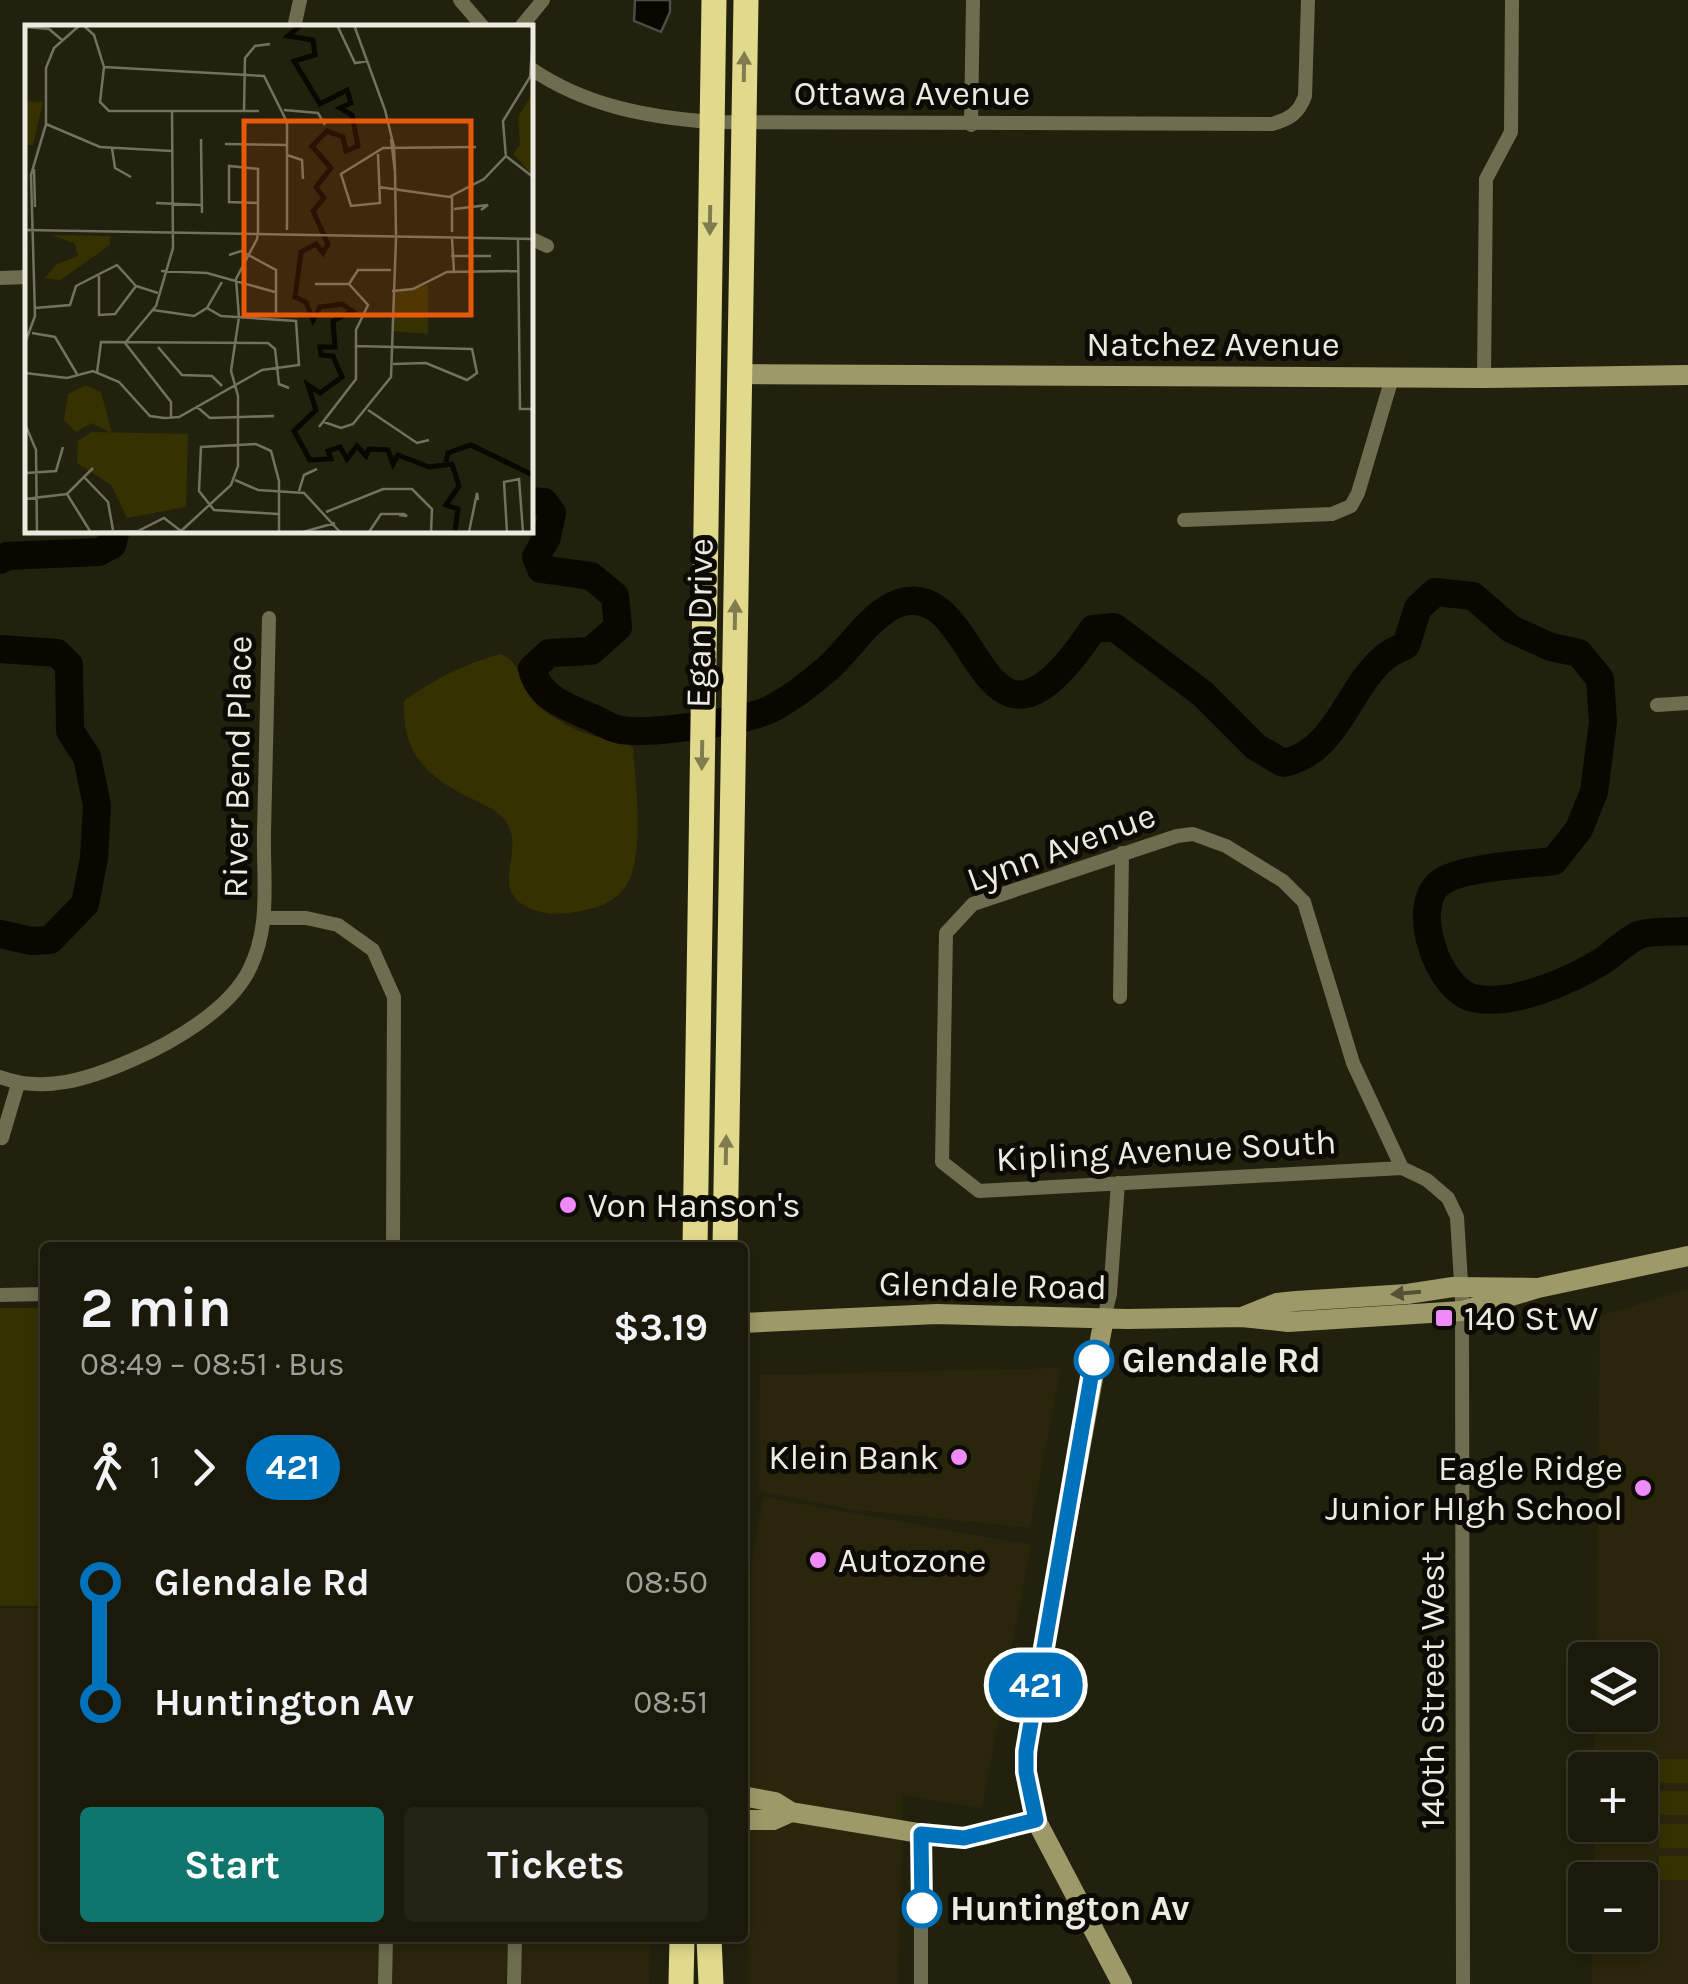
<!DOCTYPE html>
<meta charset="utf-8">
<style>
body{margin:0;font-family:Karla,sans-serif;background:#232213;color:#f1f3f6;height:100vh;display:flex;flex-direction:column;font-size:38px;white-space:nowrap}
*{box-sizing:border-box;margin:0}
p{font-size:32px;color:#9fa09c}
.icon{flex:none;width:55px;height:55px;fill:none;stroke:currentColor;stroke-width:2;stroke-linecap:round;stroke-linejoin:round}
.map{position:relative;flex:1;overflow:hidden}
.drawer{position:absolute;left:40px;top:1242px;width:708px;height:700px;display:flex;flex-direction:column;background:#1a190a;border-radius:10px;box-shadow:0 5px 15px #0003,0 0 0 2px #38382b}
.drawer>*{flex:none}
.badge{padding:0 20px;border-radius:32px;font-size:35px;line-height:65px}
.tools{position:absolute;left:1568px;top:1642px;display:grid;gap:20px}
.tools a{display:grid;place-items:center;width:90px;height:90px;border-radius:10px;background:#1a190a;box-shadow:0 5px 15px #0003,0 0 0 2px #38382b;font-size:50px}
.map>.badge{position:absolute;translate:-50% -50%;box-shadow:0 0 0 5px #fff}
.legs{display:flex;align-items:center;gap:15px;height:110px;padding:0 40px;font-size:32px}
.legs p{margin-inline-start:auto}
.summary{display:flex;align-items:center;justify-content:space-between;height:170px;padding:0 40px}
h1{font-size:55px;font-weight:700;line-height:75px}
.action{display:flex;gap:20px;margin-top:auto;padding:20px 40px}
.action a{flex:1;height:115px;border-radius:10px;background:#0f766e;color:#fff;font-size:40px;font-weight:700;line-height:115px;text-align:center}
.action a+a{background:#232213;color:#f1f3f6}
ul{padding:0 40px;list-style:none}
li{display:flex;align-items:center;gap:35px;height:120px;font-size:38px}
li i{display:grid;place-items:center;width:15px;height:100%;margin:0 12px;background:currentColor}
li i::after{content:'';width:25px;height:25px;margin:-12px;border:8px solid;border-radius:50%;background:#1a190a}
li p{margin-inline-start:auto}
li:first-child i{background:linear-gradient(#0000 50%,currentColor 0)}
li:last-child i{background:linear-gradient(currentColor 50%,#0000 0)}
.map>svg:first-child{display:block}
.built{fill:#29260b}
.green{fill:#363100}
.water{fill:#090700;stroke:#4d4b43;stroke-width:2.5}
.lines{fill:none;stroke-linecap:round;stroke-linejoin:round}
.river{stroke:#090700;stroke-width:28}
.street{stroke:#6f6d4f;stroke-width:14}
.secondary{stroke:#9d9968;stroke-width:20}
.highway{stroke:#e1da8d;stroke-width:25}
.oneway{fill:#817c4f}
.oneway2{fill:#545236}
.line-1-casing{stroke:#fff;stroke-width:22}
.line-1{stroke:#0072bc;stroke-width:15}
.poi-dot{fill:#ee8bf8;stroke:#0b0a04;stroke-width:4}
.stop-1-dot{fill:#fff;stroke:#0072bc;stroke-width:5}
.labels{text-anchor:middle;stroke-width:10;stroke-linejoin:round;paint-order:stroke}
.street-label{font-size:35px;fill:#ecebdf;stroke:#0b0a04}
.poi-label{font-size:35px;fill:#ecebdf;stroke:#0b0a04;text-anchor:start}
.stop-label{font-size:35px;font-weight:bold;fill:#ecebdf;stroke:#0b0a04;text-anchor:start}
.inset-river{fill:none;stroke:#090700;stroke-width:5}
.inset-road{fill:none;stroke:#737261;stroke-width:2.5}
.view{fill:#e8590c;fill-opacity:0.15;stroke:#e8590c;stroke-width:5}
.inset-edge{fill:none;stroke:#ecebdf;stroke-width:5}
</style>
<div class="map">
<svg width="1688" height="1984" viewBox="0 0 1688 1984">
<rect width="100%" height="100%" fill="#22210d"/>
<path class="built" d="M1688 1289V1984H1592V1935H1640V1880H1593L1594 1825H1640V1770H1594L1595 1715H1640V1660H1596L1600 1316Z
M1061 1368 1030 1528 849 1509 759 1491 760 1375Z
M763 1497 1031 1545 982 1808 903 1795 898 1984H748L751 1567Z
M0 1608H45V1938H650L649 1984H0Z"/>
<path class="green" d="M500 654C524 661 521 694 541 708 556 720 578 732 597 737 610 740 623 738 633 748 635 785 649 872 617 896 604 906 590 910 574 912 555 916 532 914 517 900 496 880 525 846 505 820 495 808 480 803 466 796 423 774 402 750 404 701 434 679 465 664 500 654Z
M0 1308H45V1606H0Z
M1659 1759H1688V1783H1659Z
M1659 1791H1688V1815H1659Z
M1659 1824H1688V1848H1659Z
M1659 1856H1688V1880H1659Z"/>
<path class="water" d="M635 0H670V12L661 32 634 21Z"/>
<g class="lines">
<path class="river" d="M530 501 544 502 552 513 547 537 536 557 541 569 591 576 615 596 618 627 591 651 549 653 532 669C539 698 567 707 593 718 602 722 612 729 621 730 648 735 747 721 771 709 790 699 811 683 827 669 850 649 871 613 899 603 983 575 977 802 1093 629L1114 627 1203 694 1256 747 1283 763C1337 753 1348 687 1385 657 1391 652 1399 649 1406 645L1418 608 1435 592 1473 596 1511 629 1551 647 1579 653 1600 679 1603 722 1594 792 1579 829 1554 861C1527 864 1463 867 1441 882 1409 905 1437 989 1473 998 1512 1007 1572 980 1604 960 1615 952 1629 938 1642 934 1656 931 1674 932 1688 931
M0 560 7 556 99 552 112 545 116 530
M0 649 57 653 69 665 70 731 87 757 97 805 94 858 85 904 50 940 31 941 0 934"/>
<path class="street" d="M460 0 484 28
M294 28 300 0
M520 28 543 0
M530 68C585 106 647 117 712 122L1272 124C1290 119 1299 113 1305 96L1308 0
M971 125 973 0
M530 238 547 246
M0 278 28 277
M1484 378 1486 179 1511 132 1512 0
M1184 520 1332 514 1351 506 1358 493 1392 378
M1657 705 1688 703
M265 918H306L338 925 373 950 394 997 393 1248
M1120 997 1122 853
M0 1077C45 1094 91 1078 132 1060 172 1043 231 1009 250 968 271 925 263 878 264 832 266 761 267 689 269 618
M2 1138 18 1084
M1402 1168 979 1191 942 1162 946 933 973 904 1177 836 1193 834 1226 846 1283 881 1304 902 1353 1063 1402 1168 1427 1180 1448 1198 1457 1217 1462 1299 1463 1984
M0 1295 45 1294
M1104 1318 1110 1294 1118 1183
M385 1984 386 1938
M514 1984 515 1938
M921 1984V1833"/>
<path class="secondary" d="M738 374 1484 378 1688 375
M1538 1288 1453 1287 1407 1294 1296 1301 1277 1303 1242 1317 1288 1322 1462 1311 1538 1288 1688 1256
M1104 1318 1029 1729 1026 1772 1036 1820 1122 1984
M742 1323 937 1314 1127 1319 1242 1317
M742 1796 775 1802 791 1812 949 1838 983 1835 1036 1820
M742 1820H773L791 1812"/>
<path class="highway" d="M695 1248 714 0
M725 1248 746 0
M709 1938 711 1984
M681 1984 682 1938"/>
</g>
<defs><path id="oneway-solid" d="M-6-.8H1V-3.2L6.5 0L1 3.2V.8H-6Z" transform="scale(2.5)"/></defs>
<g class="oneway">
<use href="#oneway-solid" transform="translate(744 67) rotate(-89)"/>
<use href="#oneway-solid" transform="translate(710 220) rotate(91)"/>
<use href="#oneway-solid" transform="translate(735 615) rotate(-89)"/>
<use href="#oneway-solid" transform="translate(702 755) rotate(91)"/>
<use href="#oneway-solid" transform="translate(726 1150) rotate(-89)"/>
</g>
<use class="oneway2" href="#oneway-solid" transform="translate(1406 1293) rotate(175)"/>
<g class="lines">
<g class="line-1-casing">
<path id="line-1" d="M922 1908 921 1834 964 1838 1036 1820 1026 1772V1751L1094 1360"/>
</g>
<use href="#line-1" class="line-1"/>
</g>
<g class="poi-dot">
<circle cx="568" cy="1205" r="10"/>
<rect x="1434" y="1308" width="20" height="20" rx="5"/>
<circle cx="959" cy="1457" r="10"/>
<circle cx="1643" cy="1488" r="10"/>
<circle cx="818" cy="1560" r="10"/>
</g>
<g class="stop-1-dot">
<circle cx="1094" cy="1360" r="18"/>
<circle cx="922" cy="1908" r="18"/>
</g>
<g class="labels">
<g class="street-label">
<text x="912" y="105">Ottawa Avenue</text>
<text x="1213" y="356">Natchez Avenue</text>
<text transform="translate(699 623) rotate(-89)" y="12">Egan Drive</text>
<text transform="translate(237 767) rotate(-89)" y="12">River Bend Place</text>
<text transform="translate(1061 847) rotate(-20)" y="12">Lynn Avenue</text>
<text transform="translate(1166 1150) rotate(-3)" y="12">Kipling Avenue South</text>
<text transform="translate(993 1285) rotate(1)" y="12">Glendale Road</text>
<text transform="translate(1432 1690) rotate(-90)" y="12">140th Street West</text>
</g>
<g class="poi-label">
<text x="588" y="1217">Von Hanson's</text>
<text x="1464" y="1330">140 St W</text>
<text x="939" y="1469" text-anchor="end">Klein Bank</text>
<text x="1623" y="1480" text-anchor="end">Eagle Ridge<tspan x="1623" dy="40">Junior HIgh School</tspan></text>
<text x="838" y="1572">Autozone</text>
</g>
<g class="stop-label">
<text x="1122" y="1372">Glendale Rd</text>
<text x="950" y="1920">Huntington Av</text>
</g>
</g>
<g transform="translate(25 25)">
<rect width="508" height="508" fill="#22210d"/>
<path d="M507 69V150L488 129 495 120 493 92ZM0 76 18 77 8 120H0ZM27 210 85 211V220L35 255 20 253 32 239 53 231 50 219ZM403 260V309L369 306V267ZM61 360 76 367 87 408 66 398 51 407 39 395 43 369ZM67 407 163 409 161 482 102 493 86 460 52 438 53 416Z" fill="#363100"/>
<path class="inset-river" d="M276 0 263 11 288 15 290 30 269 36 295 79 322 65 326 78 315 83 327 90 333 121 321 126 318 112 302 106 287 121 306 143 291 162 299 173 288 186 303 219 298 228 291 219 276 227 270 272 281 277 288 295 295 282 317 279 327 286 308 296 310 322H295L296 330 308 331 317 352 295 368 283 360 291 385 269 406 285 435 306 434 303 426 315 422 322 434 332 421 341 431 344 424 363 425 368 439 373 430 404 442 427 439 434 461 421 480 433 484 430 507M421 437 423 428 446 420 508 450"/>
<path class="inset-road" d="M58 0 69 10 79 42 75 77 84 86H234M312 0 330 38 343 36M329 0 360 85 369 122 370 147 366 114M0 2 24 4 37 15M79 42 239 51 262 97V205M259 85 293 88 300 100M219 86 220 33 230 21 245 19M21 99 75 122 147 126M176 114 177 188M200 119 262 120M87 123 90 143 106 152M353 129 355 178 326 181 316 149 358 123 451 122M262 130 277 135 278 154M481 133 478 96 505 52 508 10M9 144 10 182M370 147 371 210M354 162 424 172 459 154 481 131 508 152M131 178 176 180M429 184 463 180 456 185M0 205 508 214M427 207V171M427 214 429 247M493 215 495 384H508M204 230 216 226 251 245V290M426 231H466M136 246 182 248 250 267M74 251V290L90 289 111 261M290 259H324M324 259 333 245H366M367 266 388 264 422 247 493 246M10 283 45 280 51 261 92 240 111 261 133 268M182 283 197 257M7 308 30 312 52 349M0 318 10 291 6 150 21 99V43L29 23 55 0M330 321 447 324 452 348 442 355 401 338 368 339M133 322 157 350 187 351 197 361M0 348 42 353 68 346 94 357 125 391 139 393 154 392 237 345 274 340 271 296 196 291 182 283 169 291 128 285M72 348 76 317 243 318 250 324 254 359 264 363M171 381 185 393 249 391M343 385 392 418 404 415M146 392V377L100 318 131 281 148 223 147 85M299 397 316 403 328 399 366 352 371 213M0 399 11 425 12 507M294 402 331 354V305L343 280 324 259M1 448 31 446 38 422M60 453 83 477 88 505M210 455 233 465 279 468 315 507M274 466 279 450 292 444M42 469 65 506M0 474 42 469 68 443M301 487 358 464H387L407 484 406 507M253 489 189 485 174 466 176 422 231 419 246 426 254 456V507M62 507 113 506 139 493 156 506M155 507 206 460 213 441V371L206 346 214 292 211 254 232 214 233 208V144L204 141V177L233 178M278 507 310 498M344 507 356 489H379L382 491 374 490M444 507 452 468 453 475M482 507 479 457 494 454 498 507"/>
<path class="view" d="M219 96H446V290H219Z"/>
<rect width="508" height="508" class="inset-edge"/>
</g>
</svg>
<div class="tools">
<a><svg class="icon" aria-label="layers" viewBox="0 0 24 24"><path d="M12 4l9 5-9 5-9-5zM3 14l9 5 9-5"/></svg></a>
<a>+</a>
<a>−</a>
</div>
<b class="badge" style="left:1036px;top:1685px;background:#0072bc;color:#fff">421</b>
<section class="drawer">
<div class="summary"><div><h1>2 min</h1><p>08:49 – 08:51 · Bus</p></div><b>$3.19</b></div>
<div class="legs"><svg class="icon" aria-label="walk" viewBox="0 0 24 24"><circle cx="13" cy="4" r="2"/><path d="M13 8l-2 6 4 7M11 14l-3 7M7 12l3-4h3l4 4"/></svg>1<svg class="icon" aria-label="forward" viewBox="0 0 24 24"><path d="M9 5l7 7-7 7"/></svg><b class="badge" style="background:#0072bc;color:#fff">421</b></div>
<ul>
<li><i style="color:#0072bc"></i><b>Glendale Rd</b><p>08:50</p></li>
<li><i style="color:#0072bc"></i><b>Huntington Av</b><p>08:51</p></li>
</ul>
<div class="action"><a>Start</a><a>Tickets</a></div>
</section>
</div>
